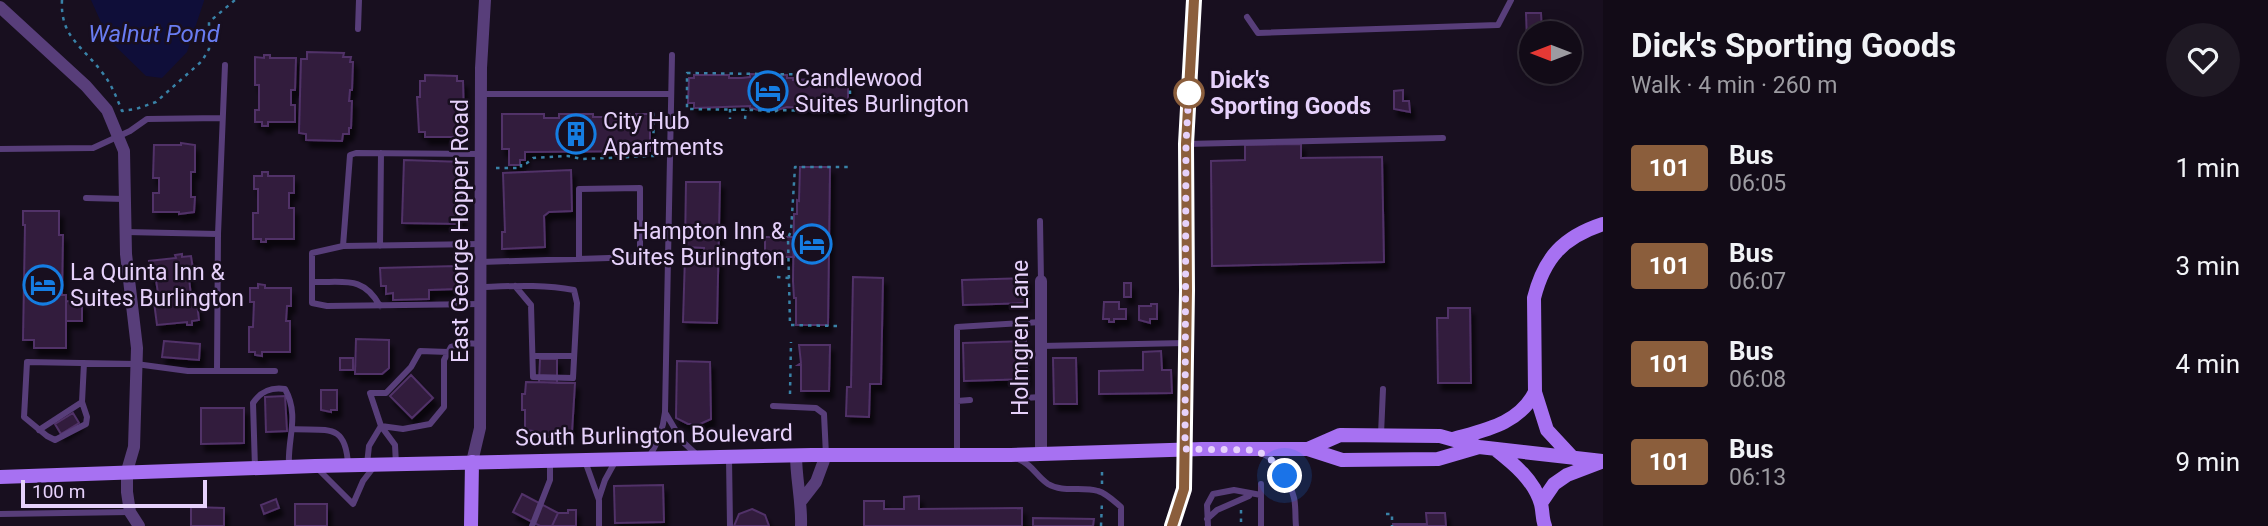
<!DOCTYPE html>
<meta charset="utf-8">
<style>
body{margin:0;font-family:Roboto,sans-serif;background:#1f1924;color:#f1f3f6;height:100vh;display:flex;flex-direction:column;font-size:26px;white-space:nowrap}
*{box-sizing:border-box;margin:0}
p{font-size:23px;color:#9c9ba1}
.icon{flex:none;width:38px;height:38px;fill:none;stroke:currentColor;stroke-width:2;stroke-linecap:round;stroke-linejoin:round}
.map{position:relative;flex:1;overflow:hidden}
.side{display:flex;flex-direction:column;background:#120b17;width:665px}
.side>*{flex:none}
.badge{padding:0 14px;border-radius:5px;font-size:24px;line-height:46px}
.needle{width:46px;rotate:270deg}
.controls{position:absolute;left:1519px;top:21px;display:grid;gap:14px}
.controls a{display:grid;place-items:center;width:63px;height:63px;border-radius:50%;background:#120b17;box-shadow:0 4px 18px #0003,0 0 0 2px #312b36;font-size:35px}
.scale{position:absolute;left:21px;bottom:18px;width:186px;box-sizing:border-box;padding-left:7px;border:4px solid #e6d1fb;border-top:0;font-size:19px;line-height:24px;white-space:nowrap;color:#e6d1fb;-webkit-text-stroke:5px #180f1f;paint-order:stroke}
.you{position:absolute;width:35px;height:35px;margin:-18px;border:5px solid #fff;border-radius:50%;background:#1a73e8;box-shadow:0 0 0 10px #1a73e833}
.map>.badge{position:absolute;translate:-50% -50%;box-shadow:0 0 0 4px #fff}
.round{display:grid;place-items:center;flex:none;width:74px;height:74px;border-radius:37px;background:#1f1924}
.head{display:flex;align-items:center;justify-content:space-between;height:119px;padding:0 28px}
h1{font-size:33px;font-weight:700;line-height:52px}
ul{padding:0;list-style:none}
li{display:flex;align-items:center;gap:21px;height:98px;padding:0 28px}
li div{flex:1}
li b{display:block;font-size:26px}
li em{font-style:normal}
li .badge{min-width:77px;font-weight:700;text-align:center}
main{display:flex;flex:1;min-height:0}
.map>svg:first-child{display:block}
.water{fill:#0f0e39}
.building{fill:#301c3e;stroke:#513168;stroke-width:2;filter:url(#shadow)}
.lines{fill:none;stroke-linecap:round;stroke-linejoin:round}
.path{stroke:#3982a7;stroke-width:2.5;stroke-dasharray:3.5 5;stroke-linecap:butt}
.service{stroke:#583e7a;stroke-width:6}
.minor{stroke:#583e7a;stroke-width:12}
.secondary{stroke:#a771f2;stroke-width:14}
.line-casing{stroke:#fff;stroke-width:16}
.line{stroke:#8b5e3c;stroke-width:10}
.walk{stroke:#e6d1fb;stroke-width:7;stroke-dasharray:0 12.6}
.stop-dot{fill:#fff;stroke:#8b5e3c;stroke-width:3.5}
.labels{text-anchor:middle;stroke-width:5;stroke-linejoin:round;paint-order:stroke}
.poi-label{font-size:23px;fill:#e6d1fb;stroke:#180f1f;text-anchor:start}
.stop-label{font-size:23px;font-weight:bold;fill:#e6d1fb;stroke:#180f1f;text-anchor:start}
.street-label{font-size:23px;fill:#e6d1fb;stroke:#180f1f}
.water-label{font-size:24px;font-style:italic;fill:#697cf1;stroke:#180f1f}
</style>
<main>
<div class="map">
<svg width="1603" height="526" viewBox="0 0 1603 526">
<defs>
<filter id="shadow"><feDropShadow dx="4" dy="7" stdDeviation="2" flood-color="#0009"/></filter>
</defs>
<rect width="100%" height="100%" fill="#180f1f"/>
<path class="water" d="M91 0H204V1L187 52 162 78 146 76 109 40Z"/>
<path class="building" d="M1526 13H1541L1542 33H1531V41H1527Z
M307 52 344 53 343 57H351L350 62H353L352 90H350L349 101H352L351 128H349V134H343L342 141 306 140V134L299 133 301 59H307Z
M264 55H270V58H296L295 90H291V105H295V122H268V126H262V122H255V110H259V85H255V57L264 58Z
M750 74 787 75V78H793V80L843 78V81H848V106H842V110L787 107 777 110H759L750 108V106L694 108V103H688L689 78H694V75H729V78H742L750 77Z
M425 75 457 76V81H463L464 119H462V132H457V137H425V132H419L417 97H420V81H425Z
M1403 90V101H1409L1410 112 1394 109V91Z
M502 114H544V118H559V114H593V117H608V114H630V117H636V114H650V151L525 152V160H520V165H509V149H502Z
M181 143 195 145V172H191V197H195L194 212 179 214V212H153V193H159V178H153L154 145H181Z
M1301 144V158L1382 157 1384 262 1212 266 1211 161 1245 160V145Z
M404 160 463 162 461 224 402 223Z
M800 167H830L828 325H796V298H794L793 281 794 214H797V200L799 201Z
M571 170 572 211 549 212 544 216 545 247 502 249V232H505L503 173Z
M262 172H268V176H294V193H289V208H294V239H266V242H261V239H253V213H258V189H254V176H262Z
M686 182H720L717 323 683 322 685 256H704V248L685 247Z
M23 211H59V235H63L62 295H66V348H34V340H23L25 225H23Z
M765 237H794V257H765Z
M182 254V257L191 256 193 269H188L191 296 196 295 199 320 192 321V325H187V322L157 325 153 294 158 293 156 280H151L149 261 176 258 175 255Z
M457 266V289L429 290V299L393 300V293L386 294V286H381L380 268Z
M853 277 883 278 881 384H870L869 417 846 416 847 387H851Z
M1026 278V303L963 305 962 280Z
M1124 283H1131V297H1124Z
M258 284 265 285V288H291V306H287L286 321H290V352H262V356L255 355V352H249V327H253L254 302H250V288H258Z
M66 301 82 303V321H66Z
M1104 302H1119V309H1126V319H1114V322H1109V319H1103Z
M1151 304H1157V319H1150V323L1139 320V306H1151Z
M1448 308H1470L1471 383H1438L1437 318H1448Z
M356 339 389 340V368L382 374H355Z
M164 341 200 344 199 360 162 357Z
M1026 341 1027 379 964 381 963 343Z
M799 345H830L829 391H801V365H798L801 363Z
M1161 351 1162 370H1171L1172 393 1099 394V371L1143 370V352Z
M340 358H353V370H340Z
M1053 358H1076L1077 404H1054Z
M540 359H557V383L539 382Z
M677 361 710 362 711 419 700 424H688L676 418Z
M411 375 433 398 412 418 390 396Z
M526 382 575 383 572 432 565 431V438L533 436V431L525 430V410H522V394H525Z
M321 390H337V410H331V412L321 410Z
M285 396 287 431 266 432 265 397Z
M201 408H244V443L201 444Z
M73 413 79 423 61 434 55 424Z
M663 485 664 522 615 523 614 486Z
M522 494 558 513 552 526H540L513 512Z
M919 496V509L1022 508V526H864V501H884V509H904V497Z
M276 499 279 508 264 514 261 505Z
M295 504H327V526H295Z
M191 507 224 508V526H191Z
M752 509 765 515 769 526H734L739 514Z
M568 510H576V526H552L558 513H568Z
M1426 513H1445L1446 526H1393V524H1427Z
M1033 518 1094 519 1093 526H1033Z"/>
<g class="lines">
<path class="path" d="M62 0C60 36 81 45 101 71 111 83 116 96 122 111L136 109 156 102 202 61 209 49V22L235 0
M687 73 850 75V112L778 110 774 112 756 110 687 109Z
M730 109V119
M745 119 746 110
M496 168H521V164L527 163 533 158 568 156 582 159 654 156 653 109
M777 277 790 278
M837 326 790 325 788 238 791 231 795 167H848
M790 394 791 342
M1102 484V467
M1241 510V526
M1386 514H1392V526
M1101 526 1102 501"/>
<path class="service" d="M1247 17 1258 33 1498 25 1511 0
M358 29 359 0
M481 94H671
M1186 144 1443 138
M0 149 93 148 130 131 147 119 222 118
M86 198 124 199
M1040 221 1041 281
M126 232 218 234
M343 246 350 155 356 153 480 154
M380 246 381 153
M481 262 640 257V188L579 189V259
M312 282C344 283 363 275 380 306
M481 287C512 286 544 284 574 290L577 303 573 378 533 377 531 305 515 286
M481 304 327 306 312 303V253L343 246 481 244
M1041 346 1186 343
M533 356H574
M84 363 82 402 87 417 86 424 55 440 47 436 24 417 27 362 136 364 188 371H275
M217 371 218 234 225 65
M1024 398 1041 397
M957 401 970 400
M773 406 816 408 824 414 826 455
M666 414 682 441 697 455
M381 426 403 429 430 424 444 407V360L451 347 465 343 480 344
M292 429C327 431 346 422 348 465
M39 430 82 402
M1381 434 1383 389
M1261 453C1277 459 1290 481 1294 498 1296 506 1295 517 1296 526
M957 455V327L1041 322
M649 457C658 442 663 430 665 412L672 55
M729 458 730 526
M1018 459C1033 465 1036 476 1048 484 1063 493 1082 486 1098 491 1106 493 1114 501 1121 507V526
M585 461 599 500V526
M367 464 369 446 381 426
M396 464 395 445 381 426 370 393H386L411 367 420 351 448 352
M316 467 353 504 363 481 373 468
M255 468 253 403C261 391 271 387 285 389 300 416 287 439 289 466
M1261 484V526
M599 498 605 480 616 460
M0 514 130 512
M1207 519 1217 510 1249 496
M532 526 550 480V461
M1208 526 1207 505 1213 494 1234 490 1261 495"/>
<path class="minor" d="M0 7 86 86 107 110 124 151 126 254 137 348 134 447 127 471V492L130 512 139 526
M1041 281V454
M796 455C796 479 802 502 801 526
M472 462 480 428 481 68 485 0
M802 500 816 482 826 455
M1172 526 1184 489 1187 290 1186 144 1194 0"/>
<path class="secondary" d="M1453 439C1485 430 1519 424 1535 392
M1308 449 1340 435 1440 436 1479 447 1603 461
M1495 449C1514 464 1534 480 1541 504 1543 512 1542 519 1545 526
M1573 458 1547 430 1535 392 1534 298C1544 258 1563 237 1603 224
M0 477 315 466 812 455H1011L1202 449H1308L1342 460 1438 459 1479 447
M1541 503 1554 484 1567 475 1601 462
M471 526 472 462"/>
</g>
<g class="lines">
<g class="line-casing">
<path id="line" d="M1172 526 1184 489 1187 290 1186 144 1194 0"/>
</g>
<use href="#line" class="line"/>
<path class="walk" d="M1189 93V89L1186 144 1185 449 1252 450 1267 455 1285 476"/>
</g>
<defs>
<g id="hotel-ring" transform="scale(2.0125)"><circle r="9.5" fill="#180f1f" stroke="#157de2" stroke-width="1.5"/><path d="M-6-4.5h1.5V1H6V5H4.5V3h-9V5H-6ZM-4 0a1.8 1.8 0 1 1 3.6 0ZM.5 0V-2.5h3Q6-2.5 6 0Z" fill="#157de2"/></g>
<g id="building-ring" transform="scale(2.0125)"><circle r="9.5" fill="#180f1f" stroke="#157de2" stroke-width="1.5"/><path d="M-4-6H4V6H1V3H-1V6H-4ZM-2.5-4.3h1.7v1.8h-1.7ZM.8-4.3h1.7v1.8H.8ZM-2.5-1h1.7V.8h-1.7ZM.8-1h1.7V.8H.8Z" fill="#157de2"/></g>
</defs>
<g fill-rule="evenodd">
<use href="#hotel-ring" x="768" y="91"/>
<use href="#building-ring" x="576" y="134"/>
<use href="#hotel-ring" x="812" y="244"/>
<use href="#hotel-ring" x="43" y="285"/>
</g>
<circle class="stop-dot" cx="1189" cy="93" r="14"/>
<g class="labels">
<g class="poi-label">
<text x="795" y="86">Candlewood<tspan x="795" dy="26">Suites Burlington</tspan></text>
<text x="603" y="129">City Hub<tspan x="603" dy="26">Apartments</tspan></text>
<text x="785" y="239" text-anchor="end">Hampton Inn &amp;<tspan x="785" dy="26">Suites Burlington</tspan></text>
<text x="70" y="280">La Quinta Inn &amp;<tspan x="70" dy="26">Suites Burlington</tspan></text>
</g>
<g class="stop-label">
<text x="1210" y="88">Dick's<tspan x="1210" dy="26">Sporting Goods</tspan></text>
</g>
<g class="street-label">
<text transform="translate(460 231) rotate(-90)" y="8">East George Hopper Road</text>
<text transform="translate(1020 338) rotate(-90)" y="8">Holmgren Lane</text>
<text transform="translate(654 435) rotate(-1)" y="8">South Burlington Boulevard</text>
</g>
<g class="water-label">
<text x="154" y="42">Walnut Pond</text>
</g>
</g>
</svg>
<div class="controls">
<a><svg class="needle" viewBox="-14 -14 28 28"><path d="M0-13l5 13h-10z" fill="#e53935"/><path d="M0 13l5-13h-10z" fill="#9c9ba1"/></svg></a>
</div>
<div class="scale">100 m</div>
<div class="you" style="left:1285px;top:476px"></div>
</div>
<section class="side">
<div class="head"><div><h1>Dick's Sporting Goods</h1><p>Walk · 4 min · 260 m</p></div><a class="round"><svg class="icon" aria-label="heart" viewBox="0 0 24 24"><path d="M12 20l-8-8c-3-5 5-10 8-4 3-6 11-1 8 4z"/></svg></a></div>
<ul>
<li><span class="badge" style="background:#8b5e3c;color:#fff">101</span><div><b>Bus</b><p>06:05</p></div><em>1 min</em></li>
<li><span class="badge" style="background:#8b5e3c;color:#fff">101</span><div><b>Bus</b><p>06:07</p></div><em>3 min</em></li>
<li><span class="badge" style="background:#8b5e3c;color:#fff">101</span><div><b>Bus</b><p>06:08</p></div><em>4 min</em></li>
<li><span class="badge" style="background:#8b5e3c;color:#fff">101</span><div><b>Bus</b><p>06:13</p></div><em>9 min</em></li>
</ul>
</section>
</main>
